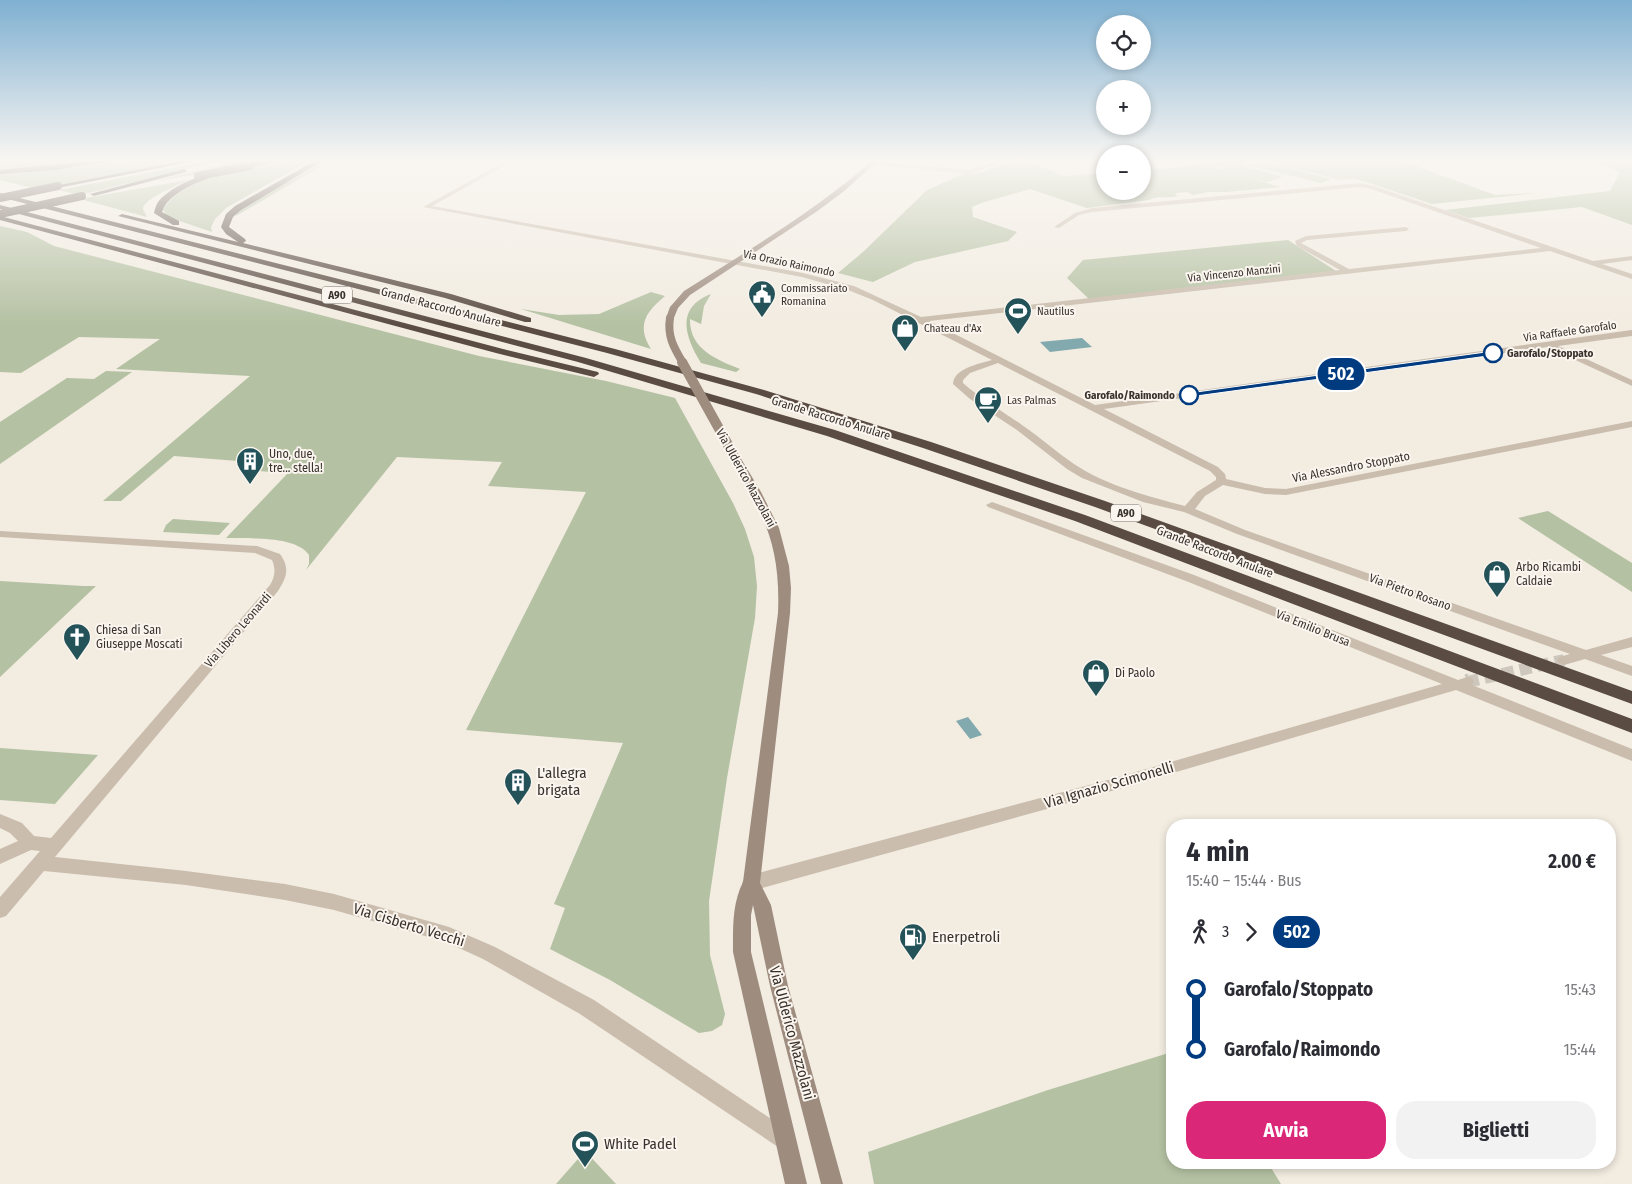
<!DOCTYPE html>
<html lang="it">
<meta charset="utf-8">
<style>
body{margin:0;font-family:"Fira Sans Condensed",sans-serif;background:#f2f2f3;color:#2b2b33;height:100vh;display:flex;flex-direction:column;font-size:19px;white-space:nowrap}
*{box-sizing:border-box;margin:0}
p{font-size:16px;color:#7c7c81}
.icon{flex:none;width:28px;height:28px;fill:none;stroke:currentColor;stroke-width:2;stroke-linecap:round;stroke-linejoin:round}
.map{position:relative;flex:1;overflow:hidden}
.drawer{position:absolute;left:1166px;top:819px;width:450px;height:350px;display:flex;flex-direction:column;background:#fff;border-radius:20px;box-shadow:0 2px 8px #0003}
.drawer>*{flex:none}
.badge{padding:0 10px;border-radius:16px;font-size:18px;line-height:32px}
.buttons{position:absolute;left:1096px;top:15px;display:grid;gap:10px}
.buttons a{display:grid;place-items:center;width:55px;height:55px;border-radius:50%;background:#fff;box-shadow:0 2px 8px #0003;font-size:25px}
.map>.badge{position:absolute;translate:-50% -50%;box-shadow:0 0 0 2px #fff}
.legs{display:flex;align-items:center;gap:8px;height:55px;padding:0 20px;font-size:16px}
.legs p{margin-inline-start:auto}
.summary{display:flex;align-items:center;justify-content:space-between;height:85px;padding:0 20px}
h1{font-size:28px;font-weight:700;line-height:38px}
.button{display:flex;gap:10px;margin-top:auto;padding:10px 20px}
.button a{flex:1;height:58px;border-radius:20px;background:#db2777;color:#fff;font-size:20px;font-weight:700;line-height:58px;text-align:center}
.button a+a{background:#f2f2f3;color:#2b2b33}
ul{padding:0 20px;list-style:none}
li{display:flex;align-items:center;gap:18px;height:60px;font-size:19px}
li i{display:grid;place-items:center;width:8px;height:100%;margin:0 6px;background:currentColor}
li i::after{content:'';width:12px;height:12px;margin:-6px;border:4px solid;border-radius:50%;background:#fff}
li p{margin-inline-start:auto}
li:first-child i{background:linear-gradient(#0000 50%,currentColor 0)}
li:last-child i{background:linear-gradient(currentColor 50%,#0000 0)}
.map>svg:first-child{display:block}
.green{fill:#b4c1a2}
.water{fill:#82a9ae}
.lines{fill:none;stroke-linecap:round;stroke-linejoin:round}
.street-tunnel-far1{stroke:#cdc7bd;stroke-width:12;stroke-dasharray:12 6;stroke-linecap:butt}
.street-tunnel{stroke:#cdc7bd;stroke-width:16;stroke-dasharray:16 8;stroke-linecap:butt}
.street{fill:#cabdad;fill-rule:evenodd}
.secondary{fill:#9e8c7f;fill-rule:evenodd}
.highway{fill:#5a4c43;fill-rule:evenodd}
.secondary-bridge-far1{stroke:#9e8c7f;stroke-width:8}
.secondary-bridge{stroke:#9e8c7f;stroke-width:10}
.highway-bridge{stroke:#5a4c43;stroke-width:8}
.line-1{fill:#003b80;stroke:#fff}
.stop-1-dot{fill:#fff;stroke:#003b80;stroke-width:2.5}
.labels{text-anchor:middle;stroke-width:4;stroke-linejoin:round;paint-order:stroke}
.far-street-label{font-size:11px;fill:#39312c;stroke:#faf5ee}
.far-poi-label{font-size:11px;fill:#39312c;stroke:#faf5ee;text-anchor:start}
.shield{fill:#faf5ee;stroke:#736c66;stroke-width:1}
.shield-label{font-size:11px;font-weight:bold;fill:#39312c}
.far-stop-label{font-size:11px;font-weight:bold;fill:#39312c;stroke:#faf5ee;text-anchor:start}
.street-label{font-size:12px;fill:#39312c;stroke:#faf5ee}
.poi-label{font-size:12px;fill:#39312c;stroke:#faf5ee;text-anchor:start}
.near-poi-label{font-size:15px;fill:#39312c;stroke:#faf5ee;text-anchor:start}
.near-street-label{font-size:15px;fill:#39312c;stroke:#faf5ee}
</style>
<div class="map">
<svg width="1632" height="1184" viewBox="0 0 1632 1184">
<rect width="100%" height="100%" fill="#f2ece1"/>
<path class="green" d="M0 160H109L34 169 0 170Z
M131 160H187L37 189 0 180V173L54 170Z
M214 160H223L80 195 59 190Z
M241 160H250L206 173 156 181Z
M287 160H310L226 208 215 219 211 227 212 232 168 217 163 210C183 174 250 168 287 160Z
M328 160H332L236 216 237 212 247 204Z
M1016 160H1025L1064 176 1105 173V191H1142L1143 171C1180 168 1218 160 1255 160L1215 168 1220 169 1237 164 1283 177 1267 182 1228 171 1280 187 1226 192H1208L1193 195 1187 192 1175 193 1177 196C1168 199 1158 195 1149 200L1087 208 1030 189 981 203 972 207 973 217 1017 232 1008 241 915 262 873 282 838 273 863 252 927 190 964 174 980 173Z
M1264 160H1399L1495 195 1537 193 1432 204 1357 179 1340 180Z
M1592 160H1603L1632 164V225L1582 207 1469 218 1445 210 1610 191 1620 172Z
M1261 161 1331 179 1321 183 1247 165Z
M188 180C180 185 143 198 143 209 144 212 146 214 147 217L80 199Z
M0 226 27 232 54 246 479 356 606 381 675 398 733 503 745 529 754 557 757 586 755 618 727 778 709 901 710 955 725 1014 722 1025 712 1031 699 1033 610 980 550 949 565 908 554 904 623 743 466 730 586 492 488 486 502 462 397 457 306 570 309 564V555C296 535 249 539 226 538L288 473 243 470 251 462 174 456 121 501H103L250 376 116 369 160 339 79 337 21 373 0 372Z
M1288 240 1336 271 1089 299 1067 278 1083 260Z
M651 292 665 296C646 312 636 325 651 349L521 309 559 315 599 314Z
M711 294 704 306 701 324 690 319C689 349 717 360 740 369L736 372 701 363C685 337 675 308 711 294Z
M106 371 132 372 0 464V422L67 378 94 379Z
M1548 511 1632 563V592L1518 518Z
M173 519 230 523 219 535 163 532 166 525Z
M0 581 83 586H96L0 677Z
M0 748 98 755 55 804 0 800Z
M1172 1052V1162L1268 1163 1281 1184H874L868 1152 1048 1090Z
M585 1151 616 1184H556Z"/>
<path class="water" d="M1082 338 1092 347 1050 352 1040 342Z
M968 717 982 735 970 739 956 721Z"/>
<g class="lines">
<path class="street-tunnel-far1" d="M1467 682 1564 660"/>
<path class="street-tunnel" d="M1467 682 1470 681"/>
<path class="street" d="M508 160H515L432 206 803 273 854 286 921 317 1340 270 1297 246 1295 241 1306 236 1406 227 1409 229 1406 231 1307 240 1301 243 1349 269 1541 248 1371 189 1360 187 1092 212 1079 215 1059 228 1054 227 1075 213 1092 208 1360 183 1374 186 1593 261 1632 256V260L1602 264 1632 274V279L1550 251 929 321 1095 405 1632 330V336L1558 346 1632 380V386L1547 347 1104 409 1218 467 1225 474 1226 479 1265 488 1286 489 1632 421V427L1286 495 1265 494 1223 485 1205 496 1195 509 1245 530 1586 650 1632 637V647L1601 655 1632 666V676L1585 659 1564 665 1559 663 1557 660 1559 657 1570 654 1237 534 1184 512 1143 502 1082 478 1067 469 1017 430 970 399 953 384C954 368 979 364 992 360L873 300 848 290 802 277 423 207ZM998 363 1210 471 1216 477V480L1197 492 1185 506C1150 497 1105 485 1074 464 1056 452 1040 437 1022 425 1002 411 981 399 963 383V380L970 373Z
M1000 160H1008L970 174 868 164 871 162 970 170Z
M992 502 1194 575 1458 680 1467 677 1472 678 1474 682 1472 685 1632 749V761L1456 690 1108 792 751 891 745 888 742 883 745 878 751 875 1108 780 1442 684 1186 581 988 507 986 505Z
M0 531 257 546 280 554C290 568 287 577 278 591L55 857 186 871 285 884 334 894 449 927 495 947 594 1000 792 1133 796 1140 792 1147 785 1151 778 1147 580 1014 483 959 446 942 334 910 285 900 186 885 44 871 6 916 0 918V897L40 851 31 850 0 864V849L18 841 10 833 0 828V814L22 823 34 836 51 838 270 585C275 577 276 569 272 560L255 553 0 537Z"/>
<path class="secondary" d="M873 160H879L843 192 816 212 690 295 678 308 673 320H667L666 318 670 307 684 291C749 250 815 211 873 160Z
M732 449 737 452 761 492 779 528 789 566 791 588 790 613 760 883 771 905 788 986 843 1184H821L770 986 753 905 751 915V952L807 1184H785L733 952C733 928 732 904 743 882L778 613C781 542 762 511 727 452Z"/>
<path class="highway" d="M102 160H120L54 170 0 174V170Z
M187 160H200L58 188 54 186Z
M255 160H282L254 167 251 165C226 172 170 186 162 212L179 221V225H173L154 213C155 209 156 205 158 202 176 179 228 167 255 160Z
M316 160H324L241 210 233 217 229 227 245 239 246 241 243 243 451 294 531 318V322H525L445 298 118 216 122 214 238 242 226 234 221 227 226 214 235 206Z
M184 169 187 171 186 172 94 196 90 194Z
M0 193 615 349 764 390 931 442 1105 501 1632 691V704L1095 507 923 448 756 394 607 353 0 197Z
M0 205 586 358 835 430 1085 515 1632 719V733L1075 521 827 436 578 362 0 209Z
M0 216 503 349 598 372 599 374 594 377 496 353 0 220Z"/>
<path class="secondary-bridge-far1" d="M670 318C667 336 674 348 683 363"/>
<path class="secondary-bridge" d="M682 362 732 452"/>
<path class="highway-bridge" d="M198 176 250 166
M0 198 58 186
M0 214 82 196"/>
</g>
<linearGradient id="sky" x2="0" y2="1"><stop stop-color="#7fb0d1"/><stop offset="0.49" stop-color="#f9f6f2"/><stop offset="1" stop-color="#f9f6f2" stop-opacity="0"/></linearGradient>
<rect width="1632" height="326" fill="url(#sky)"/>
<path class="line-1" d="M1493 351 1495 352V355L1189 397 1186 395 1189 393Z"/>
<defs>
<g id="civic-pin" transform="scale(1.4375)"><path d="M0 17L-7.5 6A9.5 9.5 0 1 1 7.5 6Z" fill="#235259" stroke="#faf5ee"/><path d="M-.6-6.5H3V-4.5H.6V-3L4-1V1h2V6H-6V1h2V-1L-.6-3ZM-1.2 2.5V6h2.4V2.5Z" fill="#fff"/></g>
<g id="stadium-pin" transform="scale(1.4375)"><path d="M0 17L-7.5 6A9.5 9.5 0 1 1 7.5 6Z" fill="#235259" stroke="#faf5ee"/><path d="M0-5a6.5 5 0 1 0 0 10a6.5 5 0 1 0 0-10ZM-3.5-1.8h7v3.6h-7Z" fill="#fff"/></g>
<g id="shop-pin" transform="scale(1.4375)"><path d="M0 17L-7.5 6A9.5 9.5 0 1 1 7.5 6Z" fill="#235259" stroke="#faf5ee"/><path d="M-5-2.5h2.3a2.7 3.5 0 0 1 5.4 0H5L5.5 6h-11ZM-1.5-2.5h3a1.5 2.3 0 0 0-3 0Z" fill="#fff"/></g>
<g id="cafe-pin" transform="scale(1.4375)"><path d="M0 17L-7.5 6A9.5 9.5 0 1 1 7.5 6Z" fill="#235259" stroke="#faf5ee"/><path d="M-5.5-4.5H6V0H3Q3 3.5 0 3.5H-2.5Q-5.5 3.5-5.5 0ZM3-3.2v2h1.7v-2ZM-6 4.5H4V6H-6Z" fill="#fff"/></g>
<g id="building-pin" transform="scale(1.4375)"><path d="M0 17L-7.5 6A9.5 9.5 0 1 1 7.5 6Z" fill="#235259" stroke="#faf5ee"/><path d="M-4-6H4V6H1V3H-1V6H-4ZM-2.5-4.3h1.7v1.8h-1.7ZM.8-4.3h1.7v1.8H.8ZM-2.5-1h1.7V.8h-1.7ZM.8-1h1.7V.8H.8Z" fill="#fff"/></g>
<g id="church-pin" transform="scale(1.4375)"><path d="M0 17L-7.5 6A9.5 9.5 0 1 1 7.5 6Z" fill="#235259" stroke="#faf5ee"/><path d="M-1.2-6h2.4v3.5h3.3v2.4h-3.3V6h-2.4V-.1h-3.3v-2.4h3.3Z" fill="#fff"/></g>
<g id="fuel-pin" transform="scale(1.4375)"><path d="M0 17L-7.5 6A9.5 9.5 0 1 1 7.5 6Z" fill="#235259" stroke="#faf5ee"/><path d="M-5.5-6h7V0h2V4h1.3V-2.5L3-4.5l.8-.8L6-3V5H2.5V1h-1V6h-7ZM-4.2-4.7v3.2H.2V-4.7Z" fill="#fff"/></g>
</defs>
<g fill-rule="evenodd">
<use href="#civic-pin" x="762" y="294"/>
<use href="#stadium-pin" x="1018" y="311"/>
<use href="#shop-pin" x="905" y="328"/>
<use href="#cafe-pin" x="988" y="400"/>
<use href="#building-pin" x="250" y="461"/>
<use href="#shop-pin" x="1497" y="574"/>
<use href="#church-pin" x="77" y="637"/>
<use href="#shop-pin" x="1096" y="673"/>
<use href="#building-pin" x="518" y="782"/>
<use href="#fuel-pin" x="913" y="937"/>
<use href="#stadium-pin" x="585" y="1144"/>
</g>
<g class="stop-1-dot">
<circle cx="1493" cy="353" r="9"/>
<circle cx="1189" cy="395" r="9"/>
</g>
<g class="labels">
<g class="far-street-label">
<text transform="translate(789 263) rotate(12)" y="4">Via Orazio Raimondo</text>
<text transform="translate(1234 273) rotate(-6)" y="4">Via Vincenzo Manzini</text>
<text transform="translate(1570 331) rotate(-8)" y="4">Via Raffaele Garofalo</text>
</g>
<g class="far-poi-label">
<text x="781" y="292">Commissariato<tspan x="781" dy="13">Romanina</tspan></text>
<text x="1037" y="315">Nautilus</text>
<text x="924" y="332">Chateau d'Ax</text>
<text x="1007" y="404">Las Palmas</text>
</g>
<g class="shield">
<rect x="322" y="286.5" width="30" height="17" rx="4"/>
<rect x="1111" y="504.5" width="30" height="17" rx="4"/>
</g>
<g class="shield-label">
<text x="337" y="299">A90</text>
<text x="1126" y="517">A90</text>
</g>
<g class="far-stop-label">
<text x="1507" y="357">Garofalo/Stoppato</text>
<text x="1175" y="399" text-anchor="end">Garofalo/Raimondo</text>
</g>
<g class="street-label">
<text transform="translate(441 307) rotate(15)" y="4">Grande Raccordo Anulare</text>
<text transform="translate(831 418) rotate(17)" y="4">Grande Raccordo Anulare</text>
<text transform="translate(1351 467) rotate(-11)" y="4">Via Alessandro Stoppato</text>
<text transform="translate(746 478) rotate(61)" y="4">Via Ulderico Mazzolani</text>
<text transform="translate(1215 552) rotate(21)" y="4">Grande Raccordo Anulare</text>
<text transform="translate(1410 592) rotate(20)" y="4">Via Pietro Rosano</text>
<text transform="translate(1313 628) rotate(22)" y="4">Via Emilio Brusa</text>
<text transform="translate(238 630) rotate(-49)" y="4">Via Libero Leonardi</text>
</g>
<g class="poi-label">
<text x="269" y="458">Uno, due,<tspan x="269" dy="14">tre... stella!</tspan></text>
<text x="1516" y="571">Arbo Ricambi<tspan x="1516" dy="14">Caldaie</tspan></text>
<text x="96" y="634">Chiesa di San<tspan x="96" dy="14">Giuseppe Moscati</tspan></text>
<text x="1115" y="677">Di Paolo</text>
</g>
<g class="near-poi-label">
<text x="537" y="778">L'allegra<tspan x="537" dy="17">brigata</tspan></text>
<text x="932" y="942">Enerpetroli</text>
<text x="604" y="1149">White Padel</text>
</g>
<g class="near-street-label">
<text transform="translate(1109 785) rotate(-16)" y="5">Via Ignazio Scimonelli</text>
<text transform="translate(409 925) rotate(17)" y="5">Via Cisberto Vecchi</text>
<text transform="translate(792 1033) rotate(75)" y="5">Via Ulderico Mazzolani</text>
</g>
</g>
</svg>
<div class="buttons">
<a><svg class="icon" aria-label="locate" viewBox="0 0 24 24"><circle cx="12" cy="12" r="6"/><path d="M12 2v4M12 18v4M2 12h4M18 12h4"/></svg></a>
<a>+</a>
<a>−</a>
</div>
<b class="badge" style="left:1341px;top:374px;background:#003b80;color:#fff">502</b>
<section class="drawer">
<div class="summary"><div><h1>4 min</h1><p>15:40 – 15:44 · Bus</p></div><b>2.00 €</b></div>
<div class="legs"><svg class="icon" aria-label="walk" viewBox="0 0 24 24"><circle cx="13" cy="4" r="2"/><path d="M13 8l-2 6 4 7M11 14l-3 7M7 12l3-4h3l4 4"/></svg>3<svg class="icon" aria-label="forward" viewBox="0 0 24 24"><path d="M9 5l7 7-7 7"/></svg><b class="badge" style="background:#003b80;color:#fff">502</b></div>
<ul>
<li><i style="color:#003b80"></i><b>Garofalo/Stoppato</b><p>15:43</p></li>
<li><i style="color:#003b80"></i><b>Garofalo/Raimondo</b><p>15:44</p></li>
</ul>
<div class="button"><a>Avvia</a><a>Biglietti</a></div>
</section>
</div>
